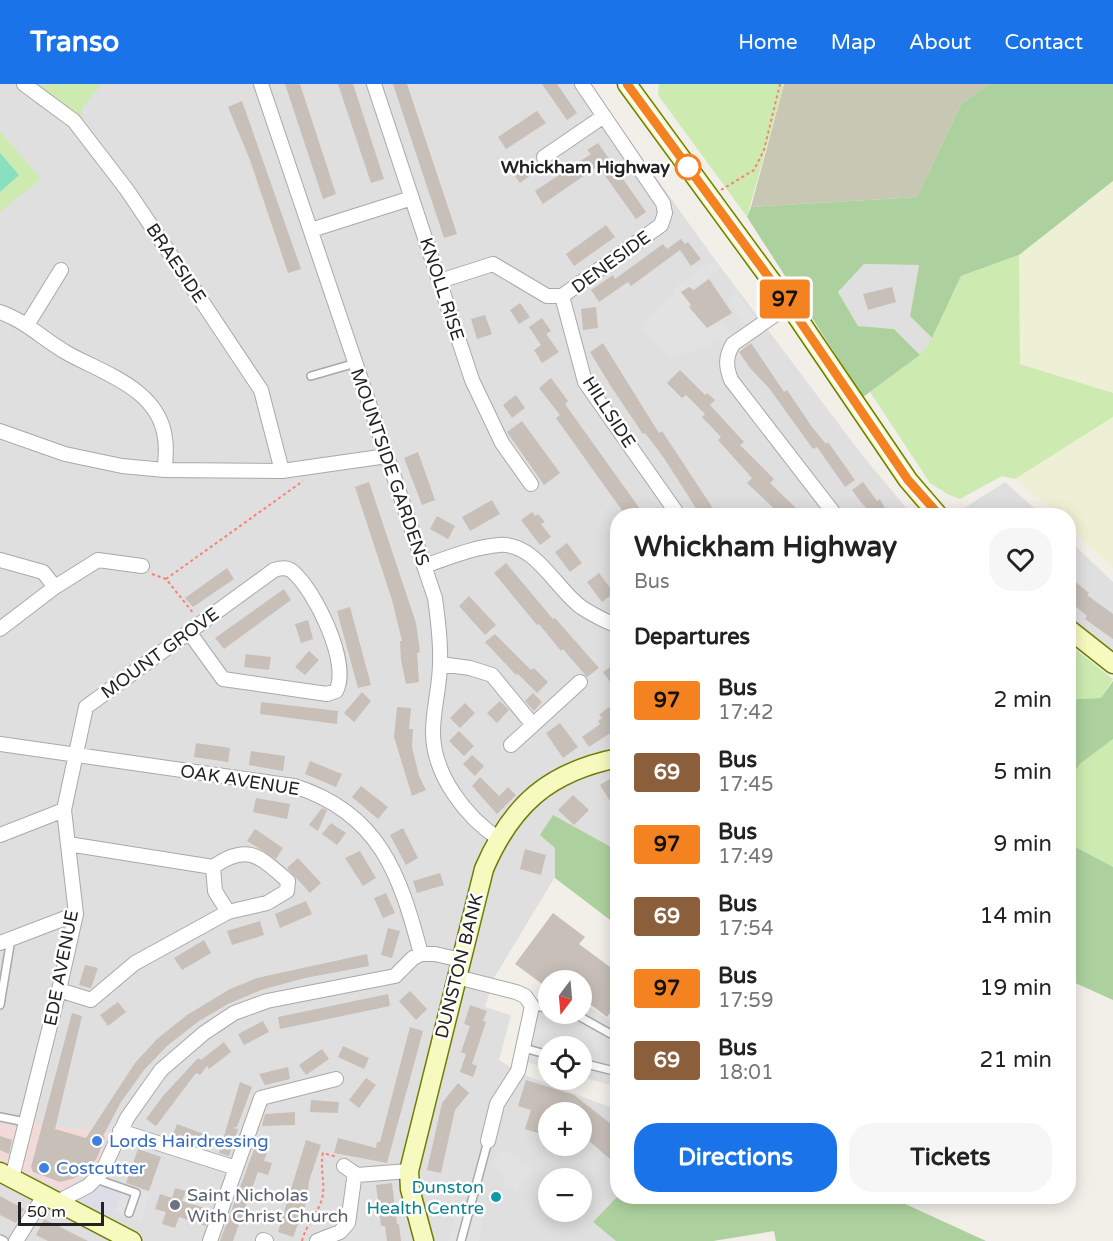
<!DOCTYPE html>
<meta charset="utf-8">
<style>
body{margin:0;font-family:"Varela Round",sans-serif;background:#f6f6f6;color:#222;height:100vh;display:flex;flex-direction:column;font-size:22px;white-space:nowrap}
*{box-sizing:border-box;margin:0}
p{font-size:20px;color:#767676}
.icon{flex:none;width:33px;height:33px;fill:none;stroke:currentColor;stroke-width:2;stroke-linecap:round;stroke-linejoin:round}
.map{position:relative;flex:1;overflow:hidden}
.panel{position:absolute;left:610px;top:424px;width:466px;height:696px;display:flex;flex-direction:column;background:#fff;border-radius:24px;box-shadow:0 3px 15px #0003}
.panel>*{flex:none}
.badge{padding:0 12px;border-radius:4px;font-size:21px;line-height:39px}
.needle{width:39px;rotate:196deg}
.controls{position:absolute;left:538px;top:886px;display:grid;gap:12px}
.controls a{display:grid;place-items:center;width:54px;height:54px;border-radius:50%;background:#fff;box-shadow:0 3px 15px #0003;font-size:30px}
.scale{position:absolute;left:18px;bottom:15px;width:86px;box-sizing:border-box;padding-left:6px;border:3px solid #222;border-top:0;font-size:16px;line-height:21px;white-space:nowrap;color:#222;-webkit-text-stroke:4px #fff;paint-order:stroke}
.map>.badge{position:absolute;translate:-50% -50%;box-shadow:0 0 0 3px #fff}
h2{padding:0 24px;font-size:22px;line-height:54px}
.round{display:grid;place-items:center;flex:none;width:63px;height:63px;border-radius:24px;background:#f6f6f6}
.headline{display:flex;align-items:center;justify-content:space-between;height:102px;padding:0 24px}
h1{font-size:28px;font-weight:700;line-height:45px}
.primary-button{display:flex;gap:12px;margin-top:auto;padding:12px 24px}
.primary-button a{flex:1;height:69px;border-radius:24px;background:#1a73e8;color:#fff;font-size:24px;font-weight:700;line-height:69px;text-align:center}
.primary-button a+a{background:#f6f6f6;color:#222}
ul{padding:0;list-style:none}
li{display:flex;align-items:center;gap:18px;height:72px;padding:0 24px}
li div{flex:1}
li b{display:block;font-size:22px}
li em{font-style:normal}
li .badge{min-width:66px;font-weight:700;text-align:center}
header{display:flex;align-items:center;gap:36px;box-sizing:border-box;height:84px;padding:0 30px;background:#1a73e8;color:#fff}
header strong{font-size:28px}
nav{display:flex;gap:33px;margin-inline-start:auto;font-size:21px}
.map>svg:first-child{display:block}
.residential{fill:#e0dfdf;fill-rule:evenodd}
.commercial{fill:#f2dad9}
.construction{fill:#c7c7b4}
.farmland{fill:#eef0d5}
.grass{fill:#cdebb0}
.forest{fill:#add19e}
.pitch{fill:#88e0be}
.parking{fill:#e2e2e2}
.plaza{fill:#dddde8}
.building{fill:#c7bfb8}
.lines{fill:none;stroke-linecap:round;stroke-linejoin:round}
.lane-casing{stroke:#a9a9a9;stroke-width:10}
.street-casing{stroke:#a9a9a9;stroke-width:16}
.secondary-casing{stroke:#707d05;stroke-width:21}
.path{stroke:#fa8072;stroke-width:2;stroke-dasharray:3 3;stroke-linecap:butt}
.lane{stroke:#fff;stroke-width:7}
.street{stroke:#fff;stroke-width:14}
.secondary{stroke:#f7fabf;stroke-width:18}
.line-casing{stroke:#fff;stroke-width:14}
.line{stroke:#f58220;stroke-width:9}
.stop-dot{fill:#fff;stroke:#f58220;stroke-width:3}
.shop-dot{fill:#3f7fe0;stroke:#fff;stroke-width:2}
.culture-dot{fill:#0f9aa8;stroke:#fff;stroke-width:2}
.worship-dot{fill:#6b7280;stroke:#fff;stroke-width:2}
.labels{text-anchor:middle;stroke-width:5;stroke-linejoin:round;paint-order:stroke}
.stop-label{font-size:18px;font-weight:bold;fill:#222;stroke:#fff;text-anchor:end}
.street-label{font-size:18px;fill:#222;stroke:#fff}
.shop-label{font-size:18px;fill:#366cbe;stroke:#fff;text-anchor:start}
.culture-label{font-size:18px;fill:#0d838f;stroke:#fff;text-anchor:end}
.worship-label{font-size:18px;fill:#5b616d;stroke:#fff;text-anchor:start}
</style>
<header>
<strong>Transo</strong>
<nav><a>Home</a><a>Map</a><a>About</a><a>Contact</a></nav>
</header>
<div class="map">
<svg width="1113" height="1157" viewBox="0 0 1113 1157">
<rect width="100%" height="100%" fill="#f2efe9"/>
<path class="residential" d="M0 0H589L713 173 862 371 913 432H618V767L582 748 494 894 485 923 511 931 499 976 522 990 618 1026V1112L594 1138 616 1157H0ZM549 1029H582V1062H549ZM549 1095H582V1128H549Z
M864 180 919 181 910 232 932 254 920 271 894 245 858 242 838 208Z
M1005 398 1043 432H953L955 430Z
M1070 457 1113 498V567L1070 534Z"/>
<path class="commercial" d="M0 1039 31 1045 33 1039 109 1049 97 1080 63 1106 9 1081 0 1091Z"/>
<path class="construction" d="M784 0H989L961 20 917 113 751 123Z"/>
<path class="farmland" d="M1113 97V309L1020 280 1019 171Z
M1113 333V485L1070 443V432H1059L1015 395Z"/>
<path class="grass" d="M55 0H101L82 25V40L34 3Z
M659 0H784L747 133 658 11Z
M0 47 41 95 0 128Z
M1019 171 1020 280 1113 309V333L1015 395 1002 392 960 415 949 411 930 399 870 308 920 271 932 254 961 192Z
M1070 561 1113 595 1101 614 1077 615 1070 623Z
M1113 655V783L1070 760V695L1080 680Z"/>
<path class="forest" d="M989 0H1113V97L1019 171 961 192 932 254 910 232 919 181 864 180 838 208 858 242 894 245 920 271 863 313 747 133 751 123 917 113 961 20Z
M1113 597V655L1080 680 1070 695V623L1077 615 1101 614Z
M553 731 618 767V842L555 794V764L540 751Z
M1070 760 1113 783V916L1073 898 1070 889Z
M618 1112 890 1113 986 1157H776L774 1147 713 1157H616L593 1138Z"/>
<path class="pitch" d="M0 69 19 91 0 108Z"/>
<path class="parking" d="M714 176 720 185 691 206 689 203 681 209 694 219 689 223 707 244 721 237 731 251 723 257H715L711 262 671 273 644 247 643 239 673 210 676 203Z
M737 208 755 234 744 241 727 215Z
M533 914 549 918V930H582V918L618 941V1003L582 993V963H549V984L524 978Z
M502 1065 533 1085 517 1108 503 1099 507 1091 491 1081Z
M125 1101 150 1110 141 1140 115 1127Z
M457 1124 485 1132 478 1157H448Z"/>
<path class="plaza" d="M99 1101 122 1110 109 1134 83 1122 81 1118 82 1113Z"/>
<path class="building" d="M285 0H300L336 110 323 115Z
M338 0H353L384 95 371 99Z
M393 0H407L457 150 444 154Z
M542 0H557L577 29 567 36Z
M242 17 301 185 288 189 250 76 228 23Z
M537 27 546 39 506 65 498 53Z
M598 59 646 128 636 135 598 82 543 120 535 107 591 70 587 66Z
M521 74 532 90 520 99 508 83Z
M606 141 615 153 574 182 566 170Z
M681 155 685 160 688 158 701 175 691 182 680 166 631 202 628 198 599 218 591 206 613 191 615 195 663 160 667 165Z
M709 195 732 229 707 244 689 223 691 221 681 208 689 203 694 206Z
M892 203 896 218 868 226 863 210Z
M520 219 530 233 519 240 510 226Z
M596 223 598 244 583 246 581 225Z
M485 231 492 250 477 255 471 235Z
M542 234 551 247 546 250 559 268 542 279 534 266 541 261 529 243Z
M603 259 647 330 659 349 662 347 718 432H701L664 374 645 349 643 350 612 304 590 268Z
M751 259 784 308 787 306 812 343 826 360 828 358 855 396 845 403 817 363 813 365 769 304 750 284 739 268Z
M680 286 705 311 707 309 715 316 710 321 744 358 740 361 774 395 770 399 796 424 788 432H782L747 399 752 394 718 356 721 353 702 333 705 330 686 311 682 314 667 299Z
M551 294 568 317 565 320 645 432H626L556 334 560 331 539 304Z
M516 311 525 324 512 334 503 321Z
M522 337 560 389 544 401 507 348Z
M418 368 435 416 422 421 404 374Z
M369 398 416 539 420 568 417 569 419 598 406 600 401 576 400 557H402L392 516 355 403Z
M863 398 877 417 880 415 889 432H873L860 417 852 406Z
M492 416 500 430 470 447 462 433Z
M532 428 535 432 538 430 545 438 541 440 551 453 540 461 521 436Z
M437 432 455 442 448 455 430 445Z
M567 459 582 479 570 488 555 468Z
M506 479 553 535 555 534 599 584 587 593 563 565 561 567 539 540 537 541 494 489Z
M227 484 234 495 193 523 185 514Z
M599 489 614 509 602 518 587 498Z
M1070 493 1089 509 1087 511 1113 530V555L1085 535 1087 532 1074 521 1070 527Z
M284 505 291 516 224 565 215 554Z
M469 512 496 541 485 551 459 522Z
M350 523 371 601 358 604 337 527Z
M308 536 313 555 301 559 295 540Z
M495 550 531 586 534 584 548 598 537 609 518 590 516 591 485 558Z
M309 567 319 576 305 591 295 583Z
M246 570 271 573 269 586 244 583Z
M618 577V594L611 599 603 588Z
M362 608 371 617 354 638 344 629Z
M533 609 542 618 534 627 525 617Z
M500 617 509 626 497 639 487 629Z
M261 618 338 627 337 640 260 630Z
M465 619 475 629 460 644 450 634Z
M618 622V644L589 663 582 653 600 640 598 637 602 634 599 631 609 623 612 627Z
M397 623 411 624 409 645H413L412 663 419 692 426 706 412 712 394 653Z
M560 639 578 663 563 674 546 649Z
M459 647 474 662 464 672 449 657Z
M196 659 230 664 228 678 194 673Z
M251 667 285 672 283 687 249 681Z
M472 671 484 682 475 692 463 680Z
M310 677 342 690 336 703 305 690Z
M618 690V730L600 701Z
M480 693 499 712 508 703 516 711 497 730 472 702Z
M361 702 388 723 378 735 352 713Z
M573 711 589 726 574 741 558 726Z
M256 714 290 720 287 735 253 728Z
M322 724 327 726 318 747 309 741Z
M331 739 346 749 337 761 322 750Z
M403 744 418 774 406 781 390 751Z
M255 745 283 764 276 775 247 757Z
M525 765 546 771 541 791 520 785Z
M360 767 376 794 363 802 345 774Z
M298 774 321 799 310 809 287 784Z
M440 789 444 801 417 809 413 797Z
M386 809 395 829 383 834 374 814Z
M306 817 312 830 280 844 275 830Z
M553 829 585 853 579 860 618 889V918L607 933 582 914V897H549V905L515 880Z
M260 837 264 851 232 861 227 847Z
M388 844 400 847 392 874 381 871Z
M204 856 211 869 182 886 174 874Z
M367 870 369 882 305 894 261 906 228 920 199 937 167 962 144 986 121 1018 103 1052 105 1053 97 1074 88 1084 75 1094 60 1098 33 1088 31 1083 72 929 82 932 55 1045 86 1054 135 979 157 955 187 931 230 905 257 894Z
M85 881 98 884 91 904 79 901Z
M410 907 427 925 416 936 399 917Z
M388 910 390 922 280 945 278 933Z
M118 918 126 928 108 942 100 931Z
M470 921 487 927 483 937 486 938 472 980 477 982 473 993 460 988 466 970 461 968 470 942 464 940Z
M263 937 269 948 244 961 238 950Z
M410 943 423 947 387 1079 334 1069 338 1054 376 1064 377 1058H380Z
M224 958 231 968 209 985 207 982 200 991 196 989 156 1042 146 1035 163 1012 198 974 201 976Z
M343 962 369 974 364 985 338 973Z
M322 965 329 975 306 991 299 981Z
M288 983 290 995 265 1001 259 990Z
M366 994 376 1001 359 1024 349 1016Z
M526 996 574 1011 611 1040 618 1048V1082L582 1051V1029H549L547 1052 525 1045 531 1026 518 1022Z
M240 998 252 1003 237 1043 233 1044 238 1045 229 1072 219 1069Z
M458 999 469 1009 455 1026 441 1089 427 1086 442 1019Z
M311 1016 339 1018 338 1029 310 1028Z
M295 1028V1041L262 1042 265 1030Z
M177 1040 204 1050 200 1061 173 1051Z
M0 1052 12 1056 9 1070 0 1066Z
M259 1052 271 1056 264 1077 272 1079 268 1091 258 1088 233 1157H220Z
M306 1056 321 1061 309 1097 307 1117 293 1153 278 1148Z
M138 1065 161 1073 149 1107 126 1099Z
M392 1099 397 1140H399L401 1157H387L385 1142H381L376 1101Z
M175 1104 186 1107 182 1117 211 1126 206 1142 179 1133 175 1144 162 1140 166 1128 155 1125 160 1110 172 1114Z
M0 1112 24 1125 16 1139 0 1131Z
M44 1135 88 1157H48L36 1151Z"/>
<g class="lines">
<g class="lane-casing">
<path id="lane" d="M311 292 356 279
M0 921 11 855
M532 922 549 924
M575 930 618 954
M524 964 549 971
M582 979 618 988
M0 1033 25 1038
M96 1095 136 1109 129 1129
M0 1155 4 1157
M461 1157 488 1057"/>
</g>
<g class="street-casing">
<path id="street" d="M24 0 74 37 127 106 195 207 261 306 282 387
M261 0 435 514C438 536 441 557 440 579 440 602 433 625 433 648 433 691 466 733 499 755
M374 0 472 296 502 359 531 400
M544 73 604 32
M311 146 412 114
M440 197 493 180 547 212H562L661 141 665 129 663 119 582 0
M562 212 585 298 679 432
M789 221 733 260C725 273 726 283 731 296L836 432
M0 228C26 237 44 256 67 269 103 289 159 305 165 354 167 364 165 376 165 386
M27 241 61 186
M0 347 65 370 122 382 165 386 282 387 387 372
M0 476 43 488 55 503
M424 482C448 474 474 463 499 461 535 458 556 505 581 523 593 531 605 537 618 542
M0 545 55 503 98 476 142 482
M440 580 470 584 492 591 533 641
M0 660 294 702C380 729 400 791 421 870
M511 661 580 598
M0 751 64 726
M213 783 215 807 228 828
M0 859 76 830
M457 893 516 908 525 912 532 922 518 987 497 1020 488 1057
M59 906 91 916 135 879 228 828 267 819 287 807 288 797C260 773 248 758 213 783L68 760
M120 1047 236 1084
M344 1082 357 1091
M12 1094 59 906 76 830 64 726 86 623 274 486C280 484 287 483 292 487 315 506 351 580 336 607L327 610 223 595 189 548
M59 1117 88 1102 102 1088 127 1034 161 986 204 949 234 929 267 917 395 892 413 874 421 870H435L461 876
M263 1156 266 1157
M16 1157 44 1112
M210 1157 261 1014 336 995
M317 1157 340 1148 348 1139 354 1095 357 1091 409 1087"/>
</g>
<g class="secondary-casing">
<path id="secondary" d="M627 0 789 221 908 396 939 432
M1070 546 1113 580
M0 1088 132 1157
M424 1157 410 1105 409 1087 484 785C512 720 549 688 618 674"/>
</g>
<path class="path" d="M721 106 754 86 764 66 780 0
M152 490 166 495 194 530
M166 495 303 397
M302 1157C306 1141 316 1132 321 1118 327 1102 319 1085 323 1069L337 1073"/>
<use href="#lane" class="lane"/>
<use href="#street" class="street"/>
<use href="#secondary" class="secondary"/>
</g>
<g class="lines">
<g class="line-casing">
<path id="line" d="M627 0 789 221 908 396 940 432"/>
</g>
<use href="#line" class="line"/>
</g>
<circle class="stop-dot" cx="688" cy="83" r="12"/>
<g class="shop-dot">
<circle cx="97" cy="1057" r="6"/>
<circle cx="44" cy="1084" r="6"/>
</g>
<circle class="culture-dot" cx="496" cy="1113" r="6"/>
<circle class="worship-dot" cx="175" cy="1121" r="6"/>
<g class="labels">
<g class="stop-label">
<text x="670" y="89">Whickham Highway</text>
</g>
<g class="street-label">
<text transform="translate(611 178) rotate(-36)" y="6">DENESIDE</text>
<text transform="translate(176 179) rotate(56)" y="6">BRAESIDE</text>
<text transform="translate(442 205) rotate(72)" y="6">KNOLL RISE</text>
<text transform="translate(609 328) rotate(57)" y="6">HILLSIDE</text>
<text transform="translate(390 383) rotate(71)" y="6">MOUNTSIDE GARDENS</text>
<text transform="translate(160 569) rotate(-36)" y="6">MOUNT GROVE</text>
<text transform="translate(240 696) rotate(9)" y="6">OAK AVENUE</text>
<text transform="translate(459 882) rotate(-76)" y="6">DUNSTON BANK</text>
<text transform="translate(61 884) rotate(-79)" y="6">EDE AVENUE</text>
</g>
<g class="shop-label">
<text x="109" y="1063">Lords Hairdressing</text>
<text x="56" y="1090">Costcutter</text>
</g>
<g class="culture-label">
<text x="484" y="1109">Dunston<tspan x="484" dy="21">Health Centre</tspan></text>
</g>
<g class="worship-label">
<text x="187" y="1117">Saint Nicholas<tspan x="187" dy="21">With Christ Church</tspan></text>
</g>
</g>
</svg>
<div class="controls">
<a><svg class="needle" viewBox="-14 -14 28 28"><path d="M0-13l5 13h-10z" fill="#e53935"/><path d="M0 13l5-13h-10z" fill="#767676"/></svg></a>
<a><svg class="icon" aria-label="locate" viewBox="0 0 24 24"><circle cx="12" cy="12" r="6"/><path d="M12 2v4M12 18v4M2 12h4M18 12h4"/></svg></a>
<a>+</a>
<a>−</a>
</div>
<div class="scale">50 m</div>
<b class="badge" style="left:785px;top:215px;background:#f58220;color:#111">97</b>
<section class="panel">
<div class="headline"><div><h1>Whickham Highway</h1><p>Bus</p></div><a class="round"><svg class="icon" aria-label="heart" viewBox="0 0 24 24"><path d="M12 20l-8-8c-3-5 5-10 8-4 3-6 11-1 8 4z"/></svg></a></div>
<h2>Departures</h2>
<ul>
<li><span class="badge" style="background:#f58220;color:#111">97</span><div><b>Bus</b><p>17:42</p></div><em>2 min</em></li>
<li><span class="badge" style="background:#8b5e3c;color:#fff">69</span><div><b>Bus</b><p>17:45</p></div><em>5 min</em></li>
<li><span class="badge" style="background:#f58220;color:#111">97</span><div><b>Bus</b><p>17:49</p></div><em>9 min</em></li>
<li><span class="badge" style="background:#8b5e3c;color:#fff">69</span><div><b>Bus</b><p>17:54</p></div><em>14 min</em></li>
<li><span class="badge" style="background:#f58220;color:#111">97</span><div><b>Bus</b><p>17:59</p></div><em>19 min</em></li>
<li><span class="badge" style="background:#8b5e3c;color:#fff">69</span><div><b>Bus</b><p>18:01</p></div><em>21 min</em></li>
</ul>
<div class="primary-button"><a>Directions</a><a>Tickets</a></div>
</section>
</div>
